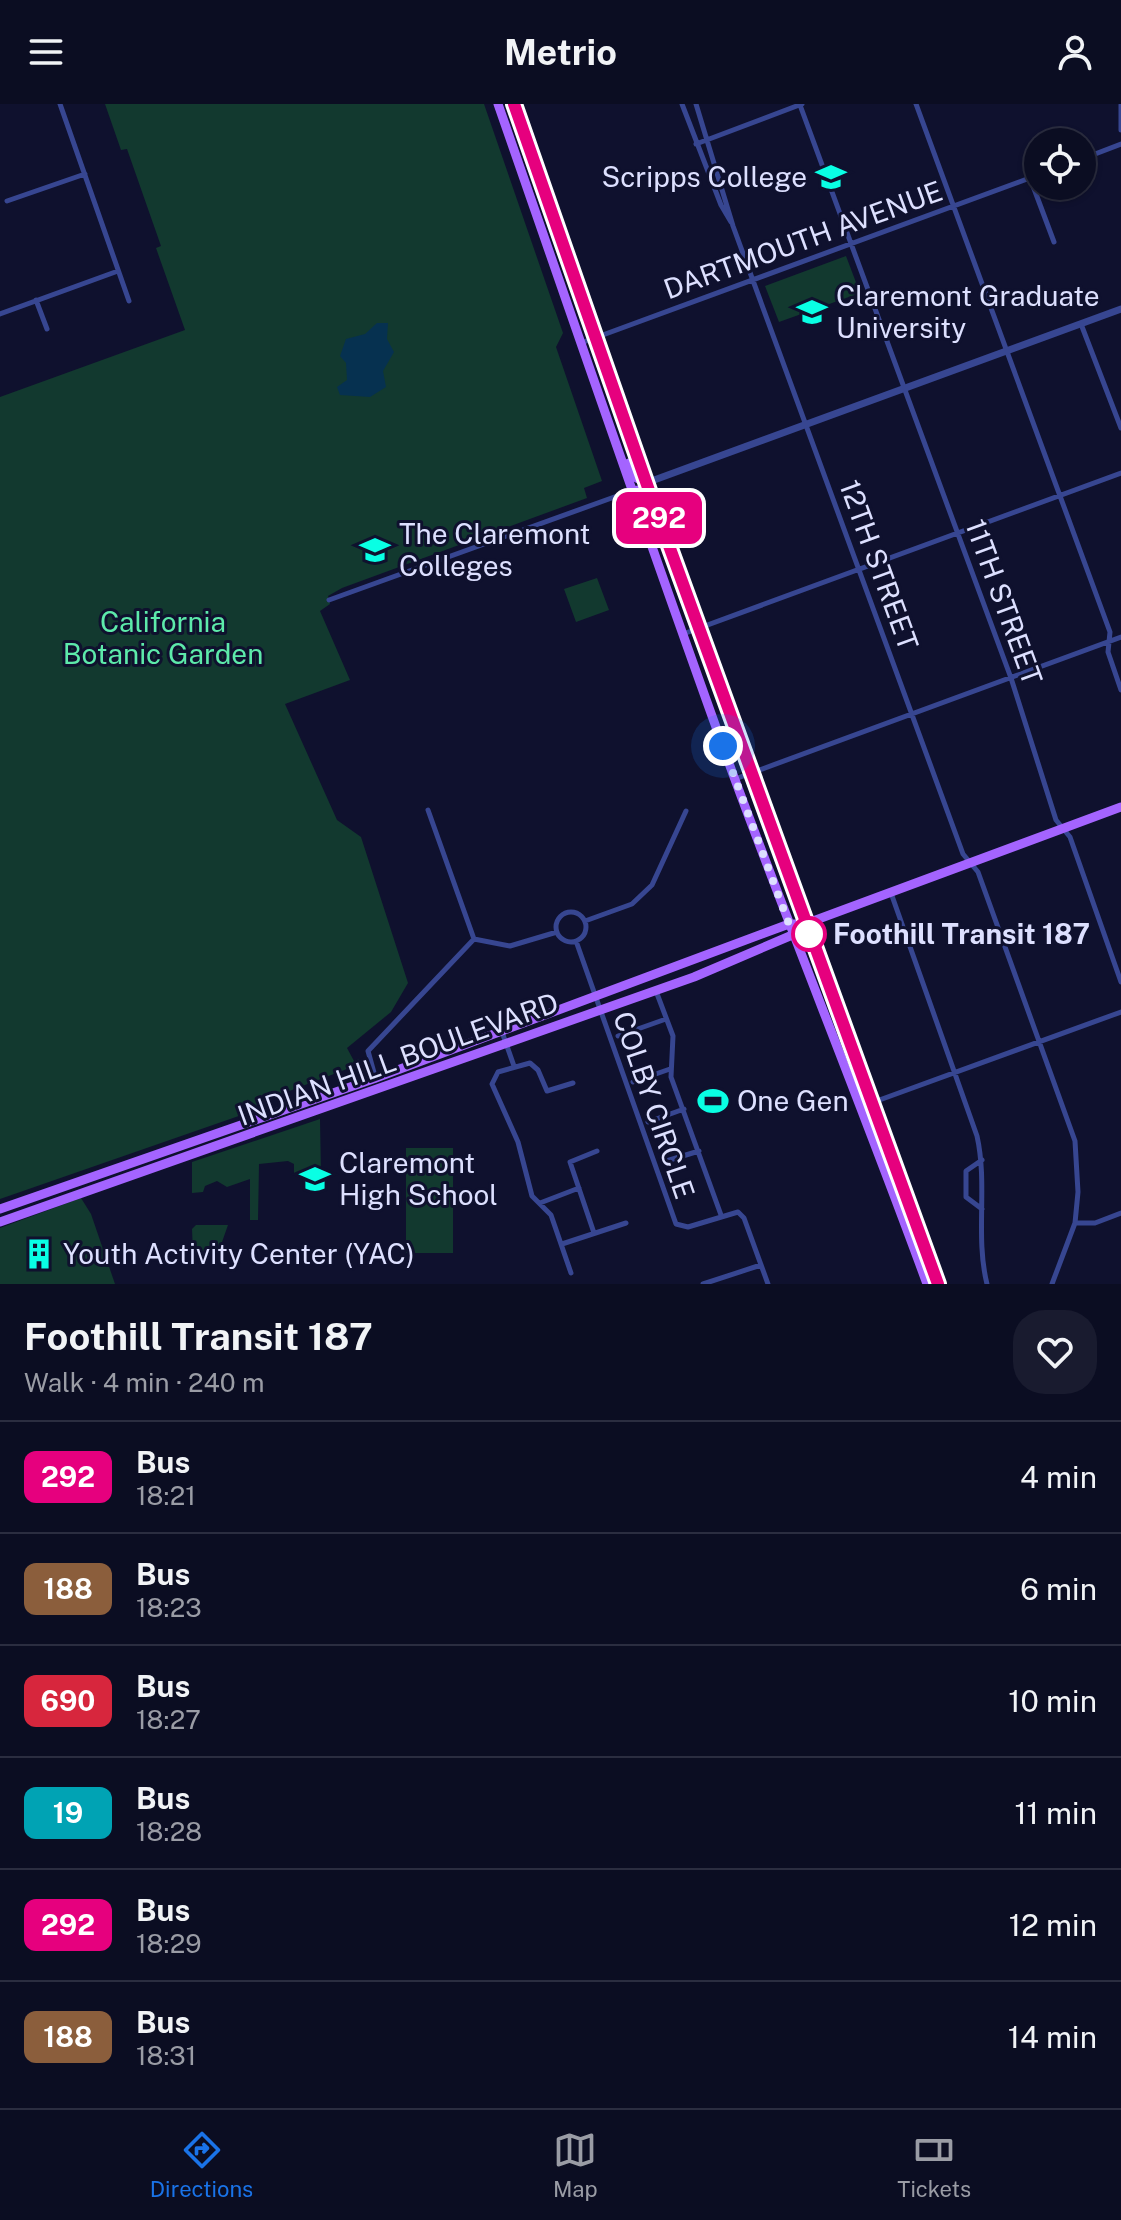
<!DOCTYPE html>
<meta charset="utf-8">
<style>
body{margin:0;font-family:"Public Sans",sans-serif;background:#191b2f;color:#f1f3f6;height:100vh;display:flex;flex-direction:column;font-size:30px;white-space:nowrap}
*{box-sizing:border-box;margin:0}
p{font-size:26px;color:#9a9ca5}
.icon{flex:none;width:44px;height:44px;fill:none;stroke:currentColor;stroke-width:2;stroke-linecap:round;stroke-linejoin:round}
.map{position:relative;height:1180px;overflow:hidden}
.panel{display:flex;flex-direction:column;background:#0b0d22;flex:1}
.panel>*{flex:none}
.badge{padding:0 16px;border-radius:12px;font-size:28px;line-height:52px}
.tools{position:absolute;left:1024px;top:24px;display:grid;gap:16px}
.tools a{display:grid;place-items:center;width:72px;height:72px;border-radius:50%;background:#0b0d22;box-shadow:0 2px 6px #0004,0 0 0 2px #2b2d40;font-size:40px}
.you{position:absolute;width:40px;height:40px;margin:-20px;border:6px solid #fff;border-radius:50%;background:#1a73e8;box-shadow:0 0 0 12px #1a73e833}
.map>.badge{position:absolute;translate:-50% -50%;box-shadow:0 0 0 4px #fff}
.round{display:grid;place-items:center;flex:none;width:84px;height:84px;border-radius:32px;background:#191b2f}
.head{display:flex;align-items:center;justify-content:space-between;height:136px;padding:0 24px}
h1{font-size:38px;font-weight:700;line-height:60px}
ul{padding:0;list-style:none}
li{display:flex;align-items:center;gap:24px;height:112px;padding:0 24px;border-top:2px solid #2b2d40}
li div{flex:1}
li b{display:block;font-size:30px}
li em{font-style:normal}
li .badge{min-width:88px;font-weight:700;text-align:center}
header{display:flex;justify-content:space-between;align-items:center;height:104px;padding:0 24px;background:#0b0d22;font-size:36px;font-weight:700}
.dock{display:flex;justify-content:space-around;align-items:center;height:112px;border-top:2px solid #2b2d40;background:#0b0d22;font-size:22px;color:#9a9ca5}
.dock a{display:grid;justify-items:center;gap:4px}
.dock .selected{color:#1a73e8}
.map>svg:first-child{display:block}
.green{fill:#12392f}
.water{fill:#063150}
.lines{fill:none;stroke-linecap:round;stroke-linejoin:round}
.minor{stroke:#374691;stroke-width:5}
.tertiary{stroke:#374691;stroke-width:7}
.primary{stroke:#a464ff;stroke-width:9}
.line-casing{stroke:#fff;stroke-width:18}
.line{stroke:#e6007e;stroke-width:12}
.walk{stroke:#dde0ff;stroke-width:8;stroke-dasharray:0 14.4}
.stop-dot{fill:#fff;stroke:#e6007e;stroke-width:4}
.labels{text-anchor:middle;stroke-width:6;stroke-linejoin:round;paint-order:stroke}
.poi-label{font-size:28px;fill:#dde0ff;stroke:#0f112e;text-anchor:start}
.street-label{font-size:28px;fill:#dde0ff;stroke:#0f112e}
.park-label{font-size:28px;fill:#5deaaa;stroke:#0f112e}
.stop-label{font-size:28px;font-weight:bold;fill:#dde0ff;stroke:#0f112e;text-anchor:start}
</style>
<header><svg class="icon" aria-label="menu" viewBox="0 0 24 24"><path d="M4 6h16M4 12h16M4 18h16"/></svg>Metrio<svg class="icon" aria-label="person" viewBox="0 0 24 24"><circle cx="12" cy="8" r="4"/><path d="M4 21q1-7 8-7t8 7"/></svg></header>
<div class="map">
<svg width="1121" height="1180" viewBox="0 0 1121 1180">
<rect width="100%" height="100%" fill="#0f112e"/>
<path class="green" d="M105 0H484L563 229 556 243 602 377 584 384 587 394 342 484 328 492 330 500 320 507 350 576 285 600 337 716 361 733 408 879 391 908 347 944 354 957 359 955 360 960 271 994 273 1000 0 1095V293L185 226 156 144 161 142 127 45 121 46Z
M846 152 860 189 779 218 765 182Z
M597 474 609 506 576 518 564 485Z
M320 1015 321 1071 294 1070V1060L288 1057 259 1060 258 1116H250V1075L227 1083 217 1077 205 1082 203 1088 192 1089V1058Z
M406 1044H453V1149H406Z
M81 1094 91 1110 115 1180H0V1124Z
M196 1121H228L222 1138 230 1149H193L192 1125Z"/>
<path class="water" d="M377 219H388L387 235 394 248 383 267 386 283 370 293 340 291 337 283 347 276 346 259 340 252 346 235 365 230Z"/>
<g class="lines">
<path class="minor" d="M60 0 129 197
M682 0 721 101 731 118
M696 0 733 122 963 750 978 768 1075 1037 1078 1088 1075 1119 1052 1180
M916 0 1110 528 1108 548 1121 586
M800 1 1011 574 1056 716 1070 733 1121 878
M1121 1V26
M696 40 802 0
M1082 55 1121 40
M1030 74 1054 138
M7 97 85 70
M36 196 47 225
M0 210 118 167
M1081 220 1121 324
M581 239 1038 71
M329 496 631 387
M683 530 1121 369
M735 675 1121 533
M428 706 474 835
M891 789 977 1032C988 1081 975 1132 987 1180
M556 823a15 15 0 1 1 30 0a15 15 0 1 1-30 0Z
M585 817 632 800 652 781 686 707
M576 837 676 1120 688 1123 738 1108 744 1114 768 1180
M656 887 673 932 671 973 721 1111
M502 928 514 962
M618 932 666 915
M376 976 368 947 474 835 510 842 557 828
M633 978 670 965
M863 1002 1121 908
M648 1018 684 1005
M982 1056 966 1067V1093L982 1105
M663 1058 699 1047
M540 1099 579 1084
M1075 1119H1095L1121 1109
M594 1129 570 1058 597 1047
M562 1140 626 1119
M571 1169 551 1111 532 1092 518 1038 492 980 498 968 530 959 538 966 547 987 573 979
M703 1180 761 1161"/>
<path class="tertiary" d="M646 379 1121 205"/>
<path class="primary" d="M498 0C576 224 653 450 734 673 797 843 865 1010 927 1180
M515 0 646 379 938 1180
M629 359 635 373 646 379
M632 387 639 386 651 416 662 423
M0 1105 376 974 789 820H805L1121 703
M0 1118 694 873 797 829"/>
</g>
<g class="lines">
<g class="line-casing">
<path id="line" d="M514 0 652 395 938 1180"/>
</g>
<use href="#line" class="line"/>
<path class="walk" d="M723 642 789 820H805L812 837 809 830"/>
</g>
<defs>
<g id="university-bare" transform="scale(2.4)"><path d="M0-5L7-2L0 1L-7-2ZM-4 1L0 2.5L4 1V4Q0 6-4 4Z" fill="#09ffe4" stroke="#0f112e" stroke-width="2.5" paint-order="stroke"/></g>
<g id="stadium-bare" transform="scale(2.4)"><path d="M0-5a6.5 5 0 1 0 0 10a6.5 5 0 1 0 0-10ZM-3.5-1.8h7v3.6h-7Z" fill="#09ffe4" stroke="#0f112e" stroke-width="2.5" paint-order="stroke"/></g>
<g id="school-bare" transform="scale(2.4)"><path d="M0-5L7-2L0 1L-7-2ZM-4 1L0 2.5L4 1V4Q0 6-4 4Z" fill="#09ffe4" stroke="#0f112e" stroke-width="2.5" paint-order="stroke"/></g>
<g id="building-bare" transform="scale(2.4)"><path d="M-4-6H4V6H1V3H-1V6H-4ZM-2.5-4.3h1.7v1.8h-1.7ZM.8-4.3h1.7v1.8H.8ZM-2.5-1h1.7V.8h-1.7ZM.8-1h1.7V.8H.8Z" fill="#09ffe4" stroke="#0f112e" stroke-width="2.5" paint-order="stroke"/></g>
</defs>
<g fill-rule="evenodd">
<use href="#university-bare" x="831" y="73"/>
<use href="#university-bare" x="812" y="208"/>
<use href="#university-bare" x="375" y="446"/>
<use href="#stadium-bare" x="713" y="997"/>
<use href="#school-bare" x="315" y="1075"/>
<use href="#building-bare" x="39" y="1150"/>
</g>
<circle class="stop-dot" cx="809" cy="830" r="16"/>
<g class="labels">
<g class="poi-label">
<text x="807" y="83" text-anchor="end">Scripps College</text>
<text x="836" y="202">Claremont Graduate<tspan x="836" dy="32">University</tspan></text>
<text x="399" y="440">The Claremont<tspan x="399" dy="32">Colleges</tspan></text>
<text x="737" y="1007">One Gen</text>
<text x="339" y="1069">Claremont<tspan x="339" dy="32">High School</tspan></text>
<text x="63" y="1160">Youth Activity Center (YAC)</text>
</g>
<g class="street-label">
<text transform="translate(803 136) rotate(-20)" y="10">DARTMOUTH AVENUE</text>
<text transform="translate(879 461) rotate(70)" y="10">12TH STREET</text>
<text transform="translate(1004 498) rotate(70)" y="10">11TH STREET</text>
<text transform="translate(398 955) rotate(-20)" y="10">INDIAN HILL BOULEVARD</text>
<text transform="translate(654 1001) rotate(71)" y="10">COLBY CIRCLE</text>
</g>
<g class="park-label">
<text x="163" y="528">California<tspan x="163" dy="32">Botanic Garden</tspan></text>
</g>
<g class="stop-label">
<text x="833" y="840">Foothill Transit 187</text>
</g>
</g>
</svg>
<div class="tools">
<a><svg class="icon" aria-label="locate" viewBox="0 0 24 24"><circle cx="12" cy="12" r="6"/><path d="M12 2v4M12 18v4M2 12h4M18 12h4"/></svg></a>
</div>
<div class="you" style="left:723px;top:642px"></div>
<b class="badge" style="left:659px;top:414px;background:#e6007e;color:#fff">292</b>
</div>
<section class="panel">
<div class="head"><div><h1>Foothill Transit 187</h1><p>Walk · 4 min · 240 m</p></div><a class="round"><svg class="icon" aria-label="heart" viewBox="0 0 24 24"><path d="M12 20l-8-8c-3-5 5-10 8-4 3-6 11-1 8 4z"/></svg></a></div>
<ul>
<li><span class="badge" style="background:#e6007e;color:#fff">292</span><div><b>Bus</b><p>18:21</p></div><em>4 min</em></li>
<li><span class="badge" style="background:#8b5e3c;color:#fff">188</span><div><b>Bus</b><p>18:23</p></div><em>6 min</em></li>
<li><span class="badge" style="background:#d7263d;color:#fff">690</span><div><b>Bus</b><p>18:27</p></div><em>10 min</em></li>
<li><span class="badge" style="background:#00a3b4;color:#fff">19</span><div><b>Bus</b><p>18:28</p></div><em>11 min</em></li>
<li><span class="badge" style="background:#e6007e;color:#fff">292</span><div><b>Bus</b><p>18:29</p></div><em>12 min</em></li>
<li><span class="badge" style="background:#8b5e3c;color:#fff">188</span><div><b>Bus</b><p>18:31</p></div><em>14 min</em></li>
</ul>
</section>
<nav class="dock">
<a class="selected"><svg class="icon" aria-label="directions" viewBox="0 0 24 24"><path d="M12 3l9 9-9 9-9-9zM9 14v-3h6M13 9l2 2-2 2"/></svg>Directions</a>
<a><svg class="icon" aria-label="map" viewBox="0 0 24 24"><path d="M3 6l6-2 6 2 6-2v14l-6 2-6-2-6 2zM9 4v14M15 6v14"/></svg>Map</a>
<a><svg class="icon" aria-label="tickets" viewBox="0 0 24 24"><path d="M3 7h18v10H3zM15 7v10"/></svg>Tickets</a>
</nav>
